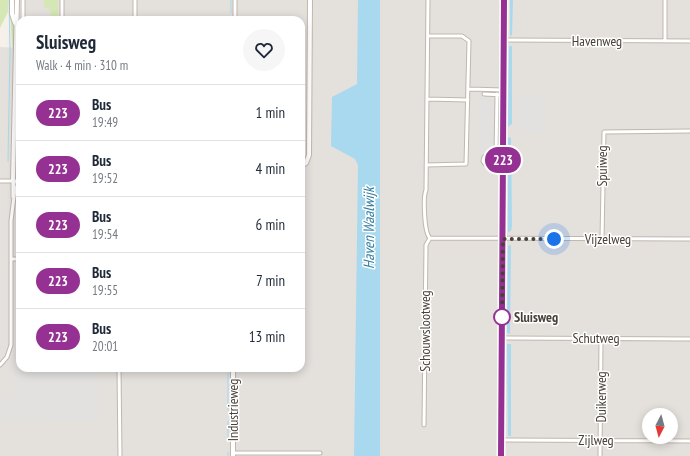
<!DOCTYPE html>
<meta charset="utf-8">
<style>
body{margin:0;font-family:"PT Sans Narrow",sans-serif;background:#f6f6f7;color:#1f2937;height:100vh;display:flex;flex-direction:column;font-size:15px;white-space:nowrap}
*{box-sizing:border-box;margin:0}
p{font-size:13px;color:#747a83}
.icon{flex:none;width:22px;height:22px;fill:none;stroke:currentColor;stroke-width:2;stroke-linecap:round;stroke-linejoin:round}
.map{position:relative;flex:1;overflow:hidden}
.drawer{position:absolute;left:16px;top:16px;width:289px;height:356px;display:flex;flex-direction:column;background:#fff;border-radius:12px;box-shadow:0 2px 10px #0003}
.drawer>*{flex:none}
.badge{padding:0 8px;border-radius:13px;font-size:14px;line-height:26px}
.needle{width:26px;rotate:186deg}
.fabs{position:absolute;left:642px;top:408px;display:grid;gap:8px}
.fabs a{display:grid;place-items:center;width:36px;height:36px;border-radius:50%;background:#fff;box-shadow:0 2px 10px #0003;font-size:20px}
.you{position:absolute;width:20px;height:20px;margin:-10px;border:3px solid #fff;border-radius:50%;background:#1a73e8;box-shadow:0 0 0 6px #1a73e833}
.map>.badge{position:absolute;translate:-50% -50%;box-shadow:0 0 0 2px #fff}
.round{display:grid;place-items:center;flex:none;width:42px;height:42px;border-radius:21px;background:#f6f6f7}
.headline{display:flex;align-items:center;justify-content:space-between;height:68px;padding:0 20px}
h1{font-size:19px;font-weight:700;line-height:30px}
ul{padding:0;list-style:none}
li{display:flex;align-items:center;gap:12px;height:56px;padding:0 20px;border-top:1px solid #e0e1e3}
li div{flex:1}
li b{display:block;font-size:15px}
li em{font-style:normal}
li .badge{min-width:44px;font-weight:700;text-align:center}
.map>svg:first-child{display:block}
.industrial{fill:#e4e0dc;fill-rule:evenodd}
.green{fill:#d5e7b5}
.parking{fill:#e3e1df}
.water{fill:#a9d9ef}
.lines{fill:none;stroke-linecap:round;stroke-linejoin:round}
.stream{stroke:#a9d9ef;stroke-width:1}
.minor-casing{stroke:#c0b7ad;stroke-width:5}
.tertiary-casing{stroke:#c0b7ad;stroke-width:6}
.minor{stroke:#fff;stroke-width:3}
.tertiary{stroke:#fff;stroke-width:4}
.line-casing{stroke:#fff;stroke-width:9}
.line{stroke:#953192;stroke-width:6}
.walk{stroke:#494138;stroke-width:4;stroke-dasharray:0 7.2}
.stop-dot{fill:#fff;stroke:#953192;stroke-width:2}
.labels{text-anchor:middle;stroke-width:3;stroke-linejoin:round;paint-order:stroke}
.street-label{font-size:14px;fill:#494138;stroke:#fff}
.stop-label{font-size:14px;font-weight:bold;fill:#494138;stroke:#fff;text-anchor:start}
.water-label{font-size:15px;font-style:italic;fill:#307da2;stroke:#fff}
</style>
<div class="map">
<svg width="690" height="456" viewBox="0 0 690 456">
<rect width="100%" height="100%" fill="#f5f0ea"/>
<path class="industrial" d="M22 0H690V456H0V47L19 48 20 38V368H301V20H21ZM649 415H671V437H649Z"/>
<path class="green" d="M0 0H8V12L0 28Z
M9 0H11L10 14 14 27V68Z
M44 0H58V20H43L50 17 51 10 44 7Z
M500 96 501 97V169L498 170 495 169 496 166 487 161 485 163 484 159 497 158 498 98Z"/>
<path class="parking" d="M515 95H544V132H515Z
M486 96 495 97V155H480V98Z
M13 363H20V368H99V418L97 420 0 421V397H14Z"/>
<path class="water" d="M358 0H380V456H354L358 165 355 159 331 146 332 97 357 84Z
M510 0H513L512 35 510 36Z
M509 46H512V124L508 127Z
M508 137 511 138 512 226 511 231 508 232Z
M510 245 511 246 510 334 507 333V323L508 246Z
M20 266V359H18L17 268H20Z
M507 344H511V436H508Z"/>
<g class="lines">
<path class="stream" d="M231 13V0
M8 161 10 50 9 0
M228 410V373
M228 439V421
M228 456V452"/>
<g class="minor-casing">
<path id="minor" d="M23 0V20
M62 0V20
M428 0 426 190C423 197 424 233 430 238
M135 20V0
M235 20V0
M504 40 690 41
M665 41V0
M469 89 503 90
M484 94 503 95
M497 94 496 155 484 157 483 161 485 164 503 174
M427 99 468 100
M426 165 466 164 469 41 462 36H428
M0 181H13
M13 197V183
M430 238 690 239
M602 239 604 132 690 131
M11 245V273
M12 259H20
M502 338 690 339
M0 365 7 357 11 345V221L15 189 13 181
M119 368 120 456
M424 425 426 245 430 238
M502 440 690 441
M233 453H320
M600 456 601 338"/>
</g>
<g class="tertiary-casing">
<path id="tertiary" d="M12 0V14L15 23
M17 0 13 181 20 182
M301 166 306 163 309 155 310 0
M233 456V368
M501 456 504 0"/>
</g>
<use href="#minor" class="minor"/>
<use href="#tertiary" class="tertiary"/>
</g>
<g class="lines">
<g class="line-casing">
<path id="line" d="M501 456 504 0"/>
</g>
<use href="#line" class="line"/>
<path class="walk" d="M502 317V324L503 239H554"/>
</g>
<circle class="stop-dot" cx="502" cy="317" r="8"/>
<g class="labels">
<g class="street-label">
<text x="597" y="46">Havenweg</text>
<text transform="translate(602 166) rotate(-90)" y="5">Spuiweg</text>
<text x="608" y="244">Vijzelweg</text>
<text transform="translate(425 331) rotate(-90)" y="5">Schouwslootweg</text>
<text x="596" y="343">Schutweg</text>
<text transform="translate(601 397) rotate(-90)" y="5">Duikerweg</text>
<text transform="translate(233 410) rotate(-90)" y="5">Industrieweg</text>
<text x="596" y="445">Zijlweg</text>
</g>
<g class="stop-label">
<text x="514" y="322">Sluisweg</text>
</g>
<g class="water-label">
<text transform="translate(369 228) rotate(-90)" y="5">Haven Waalwijk</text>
</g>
</g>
</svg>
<div class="fabs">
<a><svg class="needle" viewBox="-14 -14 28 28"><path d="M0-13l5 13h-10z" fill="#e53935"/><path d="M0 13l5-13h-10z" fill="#747a83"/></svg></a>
</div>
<div class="you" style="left:554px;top:239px"></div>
<b class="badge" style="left:503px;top:160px;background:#953192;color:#fff">223</b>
<section class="drawer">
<div class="headline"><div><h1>Sluisweg</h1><p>Walk · 4 min · 310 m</p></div><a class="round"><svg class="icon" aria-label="heart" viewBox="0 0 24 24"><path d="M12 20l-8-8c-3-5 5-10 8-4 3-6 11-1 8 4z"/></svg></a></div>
<ul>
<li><span class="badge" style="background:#953192;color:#fff">223</span><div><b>Bus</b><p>19:49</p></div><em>1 min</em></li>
<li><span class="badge" style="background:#953192;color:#fff">223</span><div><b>Bus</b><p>19:52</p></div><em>4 min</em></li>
<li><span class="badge" style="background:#953192;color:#fff">223</span><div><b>Bus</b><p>19:54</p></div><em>6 min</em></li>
<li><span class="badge" style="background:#953192;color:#fff">223</span><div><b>Bus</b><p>19:55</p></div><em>7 min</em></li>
<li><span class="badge" style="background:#953192;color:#fff">223</span><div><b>Bus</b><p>20:01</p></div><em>13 min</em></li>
</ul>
</section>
</div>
